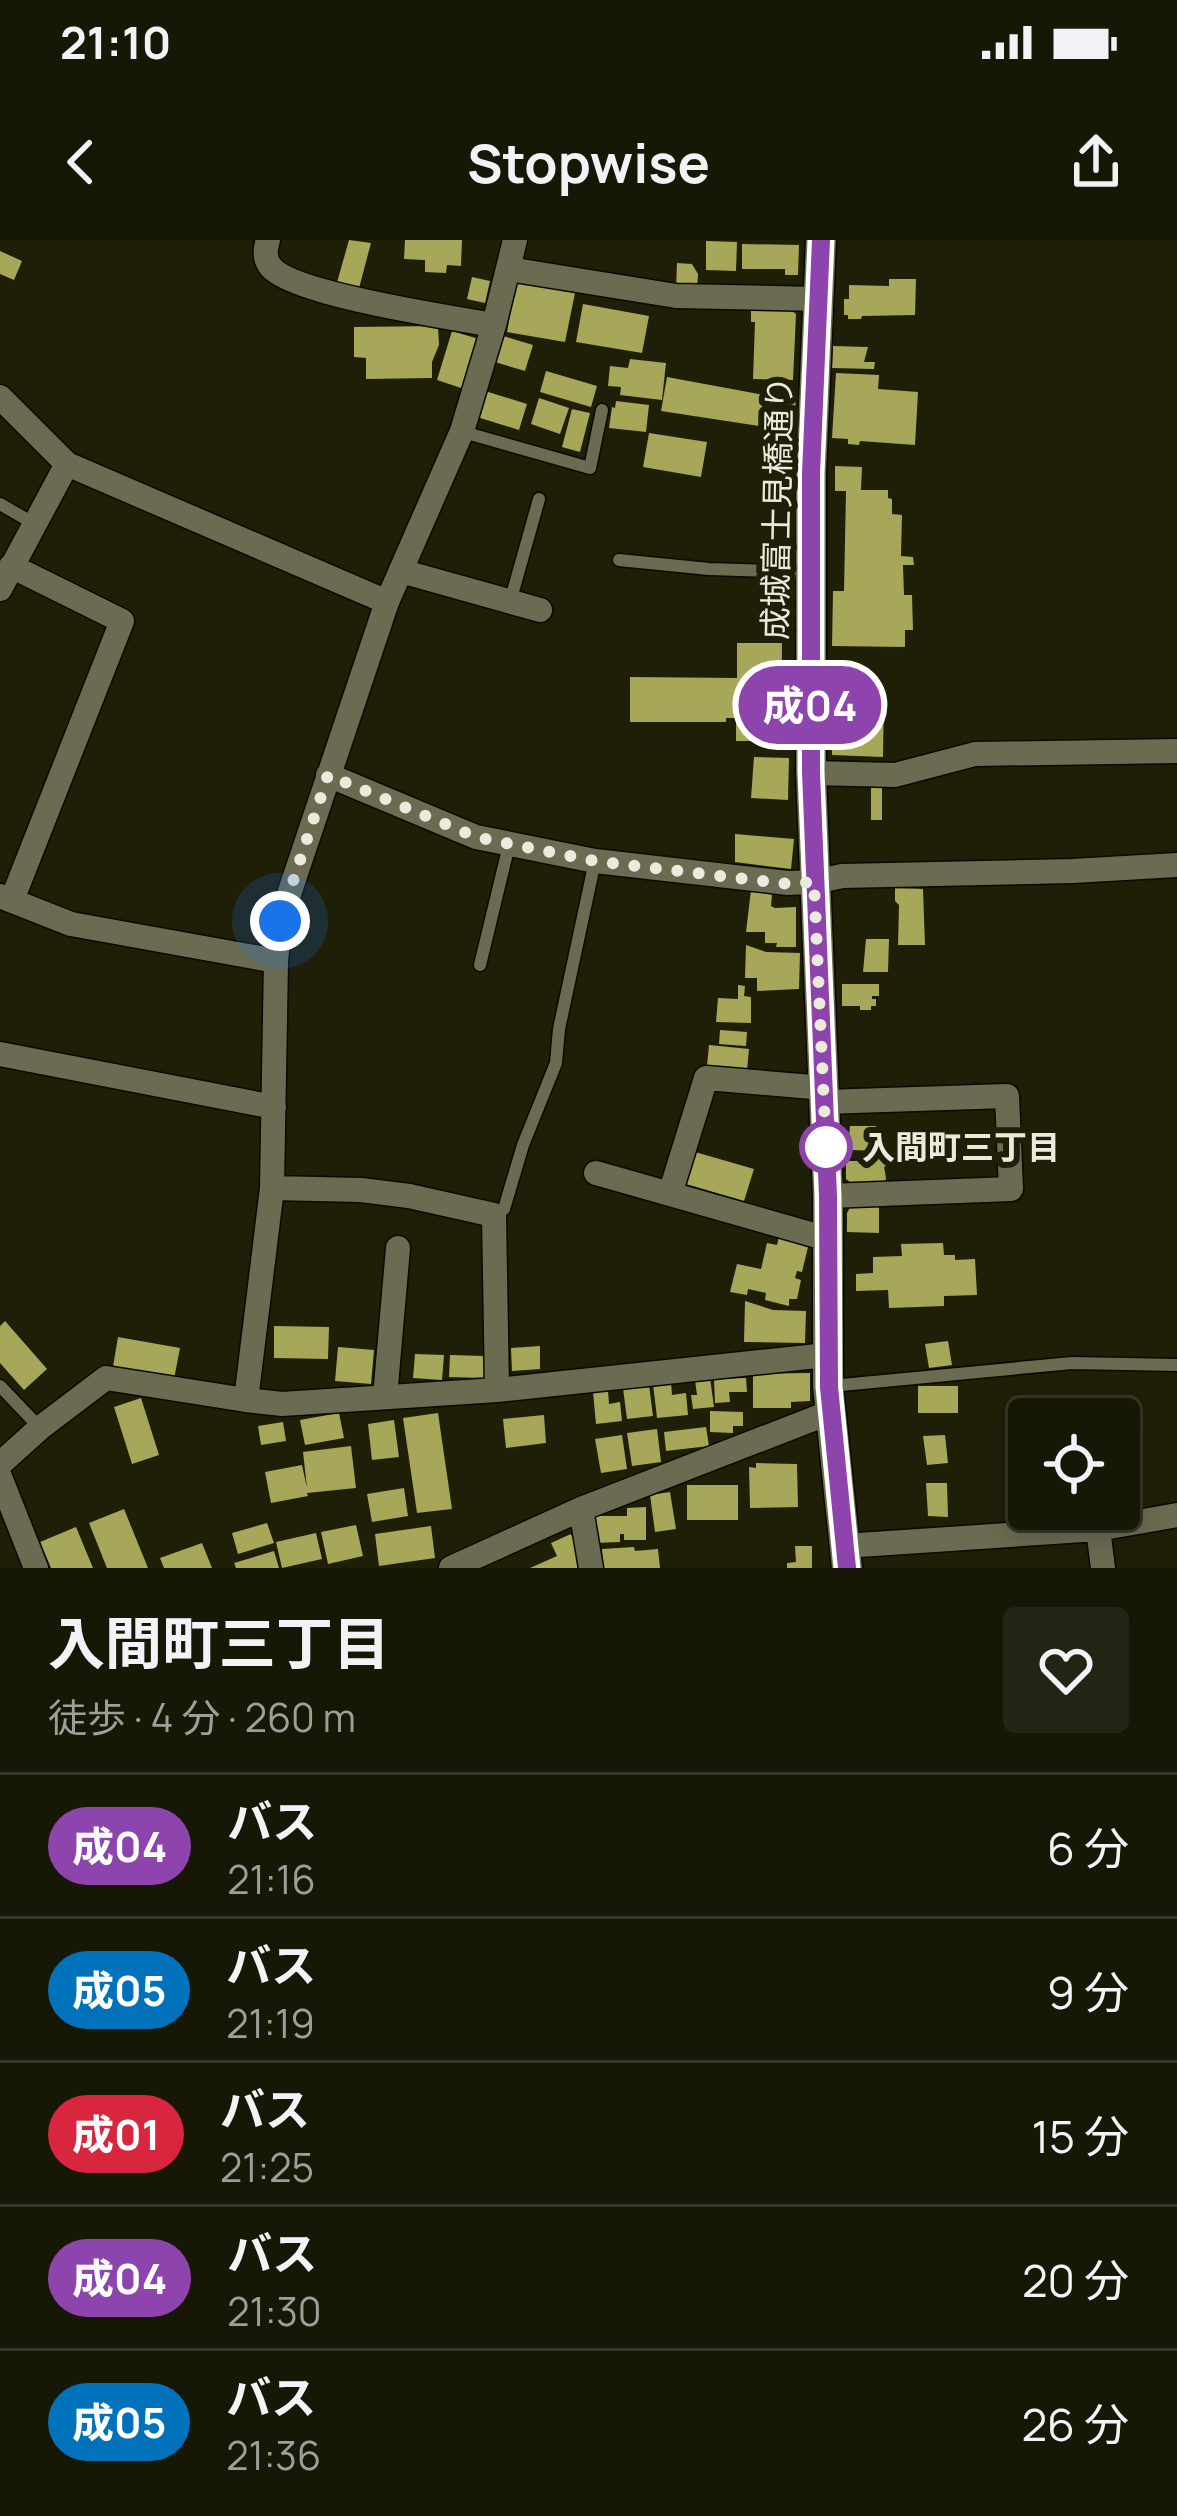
<!DOCTYPE html>
<html lang="ja">
<meta charset="utf-8">
<style>
body{margin:0;font-family:Manrope,"Noto Sans JP",sans-serif;background:#242414;color:#f1f3f6;height:100vh;display:flex;flex-direction:column;font-size:45px;white-space:nowrap}
*{box-sizing:border-box;margin:0}
p{font-size:39px;color:#9e9f9b}
.icon{flex:none;width:66px;height:66px;fill:none;stroke:currentColor;stroke-width:2;stroke-linecap:round;stroke-linejoin:round}
.map{position:relative;height:1328px;overflow:hidden}
.side{display:flex;flex-direction:column;background:#171706;flex:1}
.side>*{flex:none}
.badge{padding:0 24px;border-radius:39px;font-size:42px;line-height:78px}
.fabs{position:absolute;left:1008px;top:1158px;display:grid;gap:24px}
.fabs a{display:grid;place-items:center;width:132px;height:132px;border-radius:12px;background:#171706;box-shadow:0 6px 30px #0003,0 0 0 3px #363628;font-size:60px}
.you{position:absolute;width:60px;height:60px;margin:-30px;border:9px solid #fff;border-radius:50%;background:#1a73e8;box-shadow:0 0 0 18px #1a73e833}
.map>.badge{position:absolute;translate:-50% -50%;box-shadow:0 0 0 6px #fff}
.round{display:grid;place-items:center;flex:none;width:126px;height:126px;border-radius:12px;background:#242414}
.head{display:flex;align-items:center;justify-content:space-between;height:204px;padding:0 48px}
h1{font-size:57px;font-weight:700;line-height:90px}
ul{padding:0;list-style:none}
li{display:flex;align-items:center;gap:36px;height:144px;padding:0 48px;border-top:3px solid #363628}
li div{flex:1}
li b{display:block;font-size:45px}
li em{font-style:normal}
li .badge{min-width:132px;font-weight:700;text-align:center}
.status{display:flex;justify-content:space-between;align-items:center;height:84px;padding:0 60px;background:#171706;direction:ltr}
.status svg{height:33px;fill:currentColor}
header{display:flex;justify-content:space-between;align-items:center;height:156px;padding:0 48px;background:#171706;font-size:54px;font-weight:700}
.map>svg:first-child{display:block}
.building{fill:#a6a759}
.lines{fill:none;stroke-linecap:round;stroke-linejoin:round}
.service-casing{stroke:#090900;stroke-width:15}
.minor-casing{stroke:#090900;stroke-width:27}
.tertiary-casing{stroke:#090900;stroke-width:33}
.service{stroke:#6a6b51;stroke-width:12}
.minor{stroke:#6a6b51;stroke-width:24}
.tertiary{stroke:#6a6b51;stroke-width:30}
.line-casing{stroke:#fff;stroke-width:27}
.line{stroke:#8e44ad;stroke-width:18}
.walk{stroke:#eaebdc;stroke-width:12;stroke-dasharray:0 21.6}
.stop-dot{fill:#fff;stroke:#8e44ad;stroke-width:6}
.labels{text-anchor:middle;stroke-width:12;stroke-linejoin:round;paint-order:stroke}
.street-label{font-size:33px;fill:#eaebdc;stroke:#1f1f08}
.stop-label{font-size:33px;font-weight:bold;fill:#eaebdc;stroke:#1f1f08;text-anchor:start}
</style>
<div class="status"><b>21:10</b><svg viewBox="0 0 49 12"><path d="M0 12V9h3v3zM5 12V6h3v6zM10 12V3h3v9zM15 12V0h3v12zM26 1h20v11H26zM47 4h2v5h-2z"/></svg></div>
<header><svg class="icon" aria-label="back" viewBox="0 0 24 24"><path d="M15 5l-7 7 7 7"/></svg>Stopwise<svg class="icon" aria-label="share" viewBox="0 0 24 24"><path d="M12 15V3M7 8l5-5 5 5M5 13v7h14v-7"/></svg></header>
<div class="map">
<svg width="1177" height="1328" viewBox="0 0 1177 1328">
<rect width="100%" height="100%" fill="#1f1f08"/>
<path class="building" d="M349 0 371 3 358 52 336 46Z
M405 0H462L461 26 447 25 446 33 425 32V20L404 19Z
M706 1 737 2 736 31 706 30Z
M742 4 799 5 798 35H785V29H742Z
M0 11 22 21 14 40 0 34Z
M677 23 692 24 698 34 697 50 676 48Z
M472 37 490 41 485 63 467 59Z
M889 39H916L915 75 862 76 861 79H848V75H844V59H849V45L889 46Z
M516 42 575 53 565 102 507 92Z
M583 64 649 76 642 113 576 102Z
M751 68 791 70 796 74 793 140 753 139 755 82H751Z
M438 86 439 105 432 122V138L366 139V118L354 117V87Z
M452 91 482 100 467 150 437 140Z
M503 96 533 105 525 131 495 122Z
M833 106 868 107 864 122H875L874 129 832 128Z
M630 119 666 123 662 160 620 155 621 147 608 146 610 126 628 128Z
M546 131 597 146 591 167 540 152Z
M836 133 879 135 878 149 918 152 915 205 860 201 859 205 848 204V199L832 198Z
M667 137 796 161 791 191 661 171Z
M485 151 527 164 519 190 477 177Z
M539 158 569 168 560 194 531 184Z
M616 161 649 165 646 192 609 188 612 167 615 168Z
M572 169 590 173 580 212 562 207Z
M649 193 707 202 701 237 643 227Z
M835 226 862 227 861 250H888V258L892 259V274L902 275 901 316 913 317 914 325H903L904 355H912L913 390H905V407L832 406 833 351H844L846 251H835Z
M737 403H782L781 501H736V478H726V482H630V437L737 438Z
M830 450 884 452 883 517 832 515Z
M754 517 789 518 788 560 751 558Z
M871 546H882V580H871Z
M735 594 794 599 791 629 735 622Z
M895 648 923 649 925 705H898L899 665 895 661Z
M751 650 772 654 771 666 775 668 796 667V707H776L777 703H765V692H746Z
M866 699H889L888 732H863Z
M746 705 766 712 800 713 799 749 757 751V738H745Z
M842 744H879V756H872V759H876V766H871V770H860V766H842Z
M738 745 745 746 744 756 751 757V783L716 782 718 758 738 759Z
M720 790 747 792 746 806 719 804Z
M709 805 749 809 747 830 707 826Z
M850 886H876V891L886 892 885 906H876V911L852 910V900L849 896Z
M695 912 754 929 744 961 686 944Z
M871 917 888 918V925L884 927 886 938 884 945 855 942V946L846 939V921H871Z
M852 964 856 965V968H864V964H879V993L847 992V973Z
M779 997 805 1003 804 1006 808 1007 802 1032 797 1031 795 1038 801 1040 797 1059H789V1066L765 1060 766 1053 748 1049 747 1055 730 1052 737 1024 761 1029 767 1003 777 1005Z
M943 1003 944 1015H955V1020L975 1019 977 1055 944 1056V1066L889 1068 888 1050 856 1051V1034L873 1033V1017L902 1016 901 1004Z
M745 1061 773 1070 806 1071 805 1103 744 1102Z
M5 1081 47 1129 24 1150 0 1123V1086Z
M274 1086 329 1087 328 1119 274 1118Z
M118 1097 180 1108 174 1139 113 1127Z
M948 1101 952 1125 929 1128 925 1104Z
M540 1106V1129L512 1131 511 1108Z
M338 1107 374 1110 371 1144 335 1141Z
M415 1114 444 1115 442 1140 413 1138Z
M450 1115 484 1116V1138L449 1137Z
M810 1133V1161L791 1162V1168H753V1134Z
M710 1138 714 1167 693 1169 691 1155H697L695 1140Z
M746 1138 747 1152H729L730 1162 715 1163 714 1139Z
M671 1142 672 1155 686 1153 688 1175 657 1178 653 1144Z
M649 1145 653 1176 627 1179 623 1148Z
M918 1146H958V1173H918Z
M608 1151 609 1164 620 1162 622 1181 596 1184 593 1152Z
M141 1158 159 1215 132 1224 114 1167Z
M710 1171 743 1172V1186H733V1193L710 1192Z
M339 1173 344 1198 305 1205 300 1180Z
M438 1173 452 1269 417 1273 403 1178Z
M544 1175 546 1203 506 1208 503 1179Z
M394 1180 399 1217 372 1220 368 1184Z
M283 1182 286 1201 261 1205 258 1186Z
M706 1187 709 1206 666 1211 664 1192Z
M657 1189 661 1222 632 1226 627 1193Z
M622 1195 627 1229 601 1233 595 1199Z
M945 1195 948 1223 927 1225 923 1196Z
M351 1206 356 1248 307 1253 308 1256 271 1263 265 1232 302 1225 307 1248 303 1212Z
M756 1223 797 1224 798 1267 750 1268 749 1227 756 1228Z
M926 1243H947L948 1277 928 1276Z
M687 1245H738V1280H687Z
M404 1248 408 1276 372 1282 367 1254Z
M670 1252 676 1289 655 1292 650 1255Z
M646 1267V1300H624V1294H620V1302L594 1303V1276H627V1268Z
M124 1269 148 1328H107L89 1283Z
M267 1283 274 1303 238 1314 232 1293Z
M356 1285 363 1316 328 1324 321 1292Z
M431 1286 435 1318 379 1326 375 1294Z
M76 1287 93 1328H51L40 1302Z
M316 1293 322 1319 282 1328 276 1302Z
M571 1294 587 1328H530L557 1316 551 1303Z
M202 1303 212 1328H164L160 1318Z
M795 1306H812V1328H787V1323L796 1322Z
M634 1307 635 1311 658 1309 660 1328H603L602 1309Z
M274 1311 279 1328H236L234 1323Z"/>
<g class="lines">
<g class="service-casing">
<path id="service" d="M463 192 590 228 602 170
M0 264 33 283
M619 320 709 329 809 332
M510 362 539 259
M480 725 509 605
M495 975 504 969 523 905 556 823 559 789 595 621
M0 1146 40 1188
M831 1146 1072 1123 1177 1125"/>
</g>
<g class="minor-casing">
<path id="minor" d="M268 0C265 9 264 18 270 26 290 54 454 78 494 85
M515 0 494 85 462 191 387 362 280 681 276 721 272 948 246 1160 282 1164 497 1150 827 1115
M509 29 676 56 818 59
M0 157 67 224 387 362
M11 326 122 381 12 660
M401 331 540 370
M0 349 67 224
M811 533 895 535 975 514 1177 511
M328 535 476 597 595 621 788 643 815 642 842 636 1073 631 1177 625
M0 656 71 684 276 721
M0 814 274 867
M824 862 1007 856 1011 949 828 956
M596 933 828 999
M272 948 361 950 409 956 494 975 497 1150
M670 954 706 838 824 848
M385 1157 398 1008
M0 1224 40 1188 106 1138 246 1160
M0 1237 36 1328
M581 1269 591 1328
M1098 1289 1103 1328
M844 1306 1098 1289 1177 1275
M451 1328 581 1269 831 1172"/>
</g>
<g class="tertiary-casing">
<path id="tertiary" d="M821 0 811 234V533L828 956V1146L847 1328"/>
</g>
<use href="#service" class="service"/>
<use href="#minor" class="minor"/>
<use href="#tertiary" class="tertiary"/>
</g>
<g class="lines">
<g class="line-casing">
<path id="line" d="M821 0 811 234V532L828 956 829 1147 847 1328"/>
</g>
<use href="#line" class="line"/>
<path class="walk" d="M280 681 328 535 476 597 595 621 788 644 814 642 826 909V907"/>
</g>
<circle class="stop-dot" cx="826" cy="907" r="24"/>
<g class="labels">
<g class="street-label">
<text transform="translate(777 268) rotate(-89)" y="12">成城富士見橋通り</text>
</g>
<g class="stop-label">
<text x="862" y="919">入間町三丁目</text>
</g>
</g>
</svg>
<div class="fabs">
<a><svg class="icon" aria-label="locate" viewBox="0 0 24 24"><circle cx="12" cy="12" r="6"/><path d="M12 2v4M12 18v4M2 12h4M18 12h4"/></svg></a>
</div>
<div class="you" style="left:280px;top:681px"></div>
<b class="badge" style="left:810px;top:465px;background:#8e44ad;color:#fff">成04</b>
</div>
<section class="side">
<div class="head"><div><h1>入間町三丁目</h1><p>徒歩 · 4 分 · 260 m</p></div><a class="round"><svg class="icon" aria-label="heart" viewBox="0 0 24 24"><path d="M12 20l-8-8c-3-5 5-10 8-4 3-6 11-1 8 4z"/></svg></a></div>
<ul>
<li><span class="badge" style="background:#8e44ad;color:#fff">成04</span><div><b>バス</b><p>21:16</p></div><em>6 分</em></li>
<li><span class="badge" style="background:#0072bc;color:#fff">成05</span><div><b>バス</b><p>21:19</p></div><em>9 分</em></li>
<li><span class="badge" style="background:#d7263d;color:#fff">成01</span><div><b>バス</b><p>21:25</p></div><em>15 分</em></li>
<li><span class="badge" style="background:#8e44ad;color:#fff">成04</span><div><b>バス</b><p>21:30</p></div><em>20 分</em></li>
<li><span class="badge" style="background:#0072bc;color:#fff">成05</span><div><b>バス</b><p>21:36</p></div><em>26 分</em></li>
</ul>
</section>
